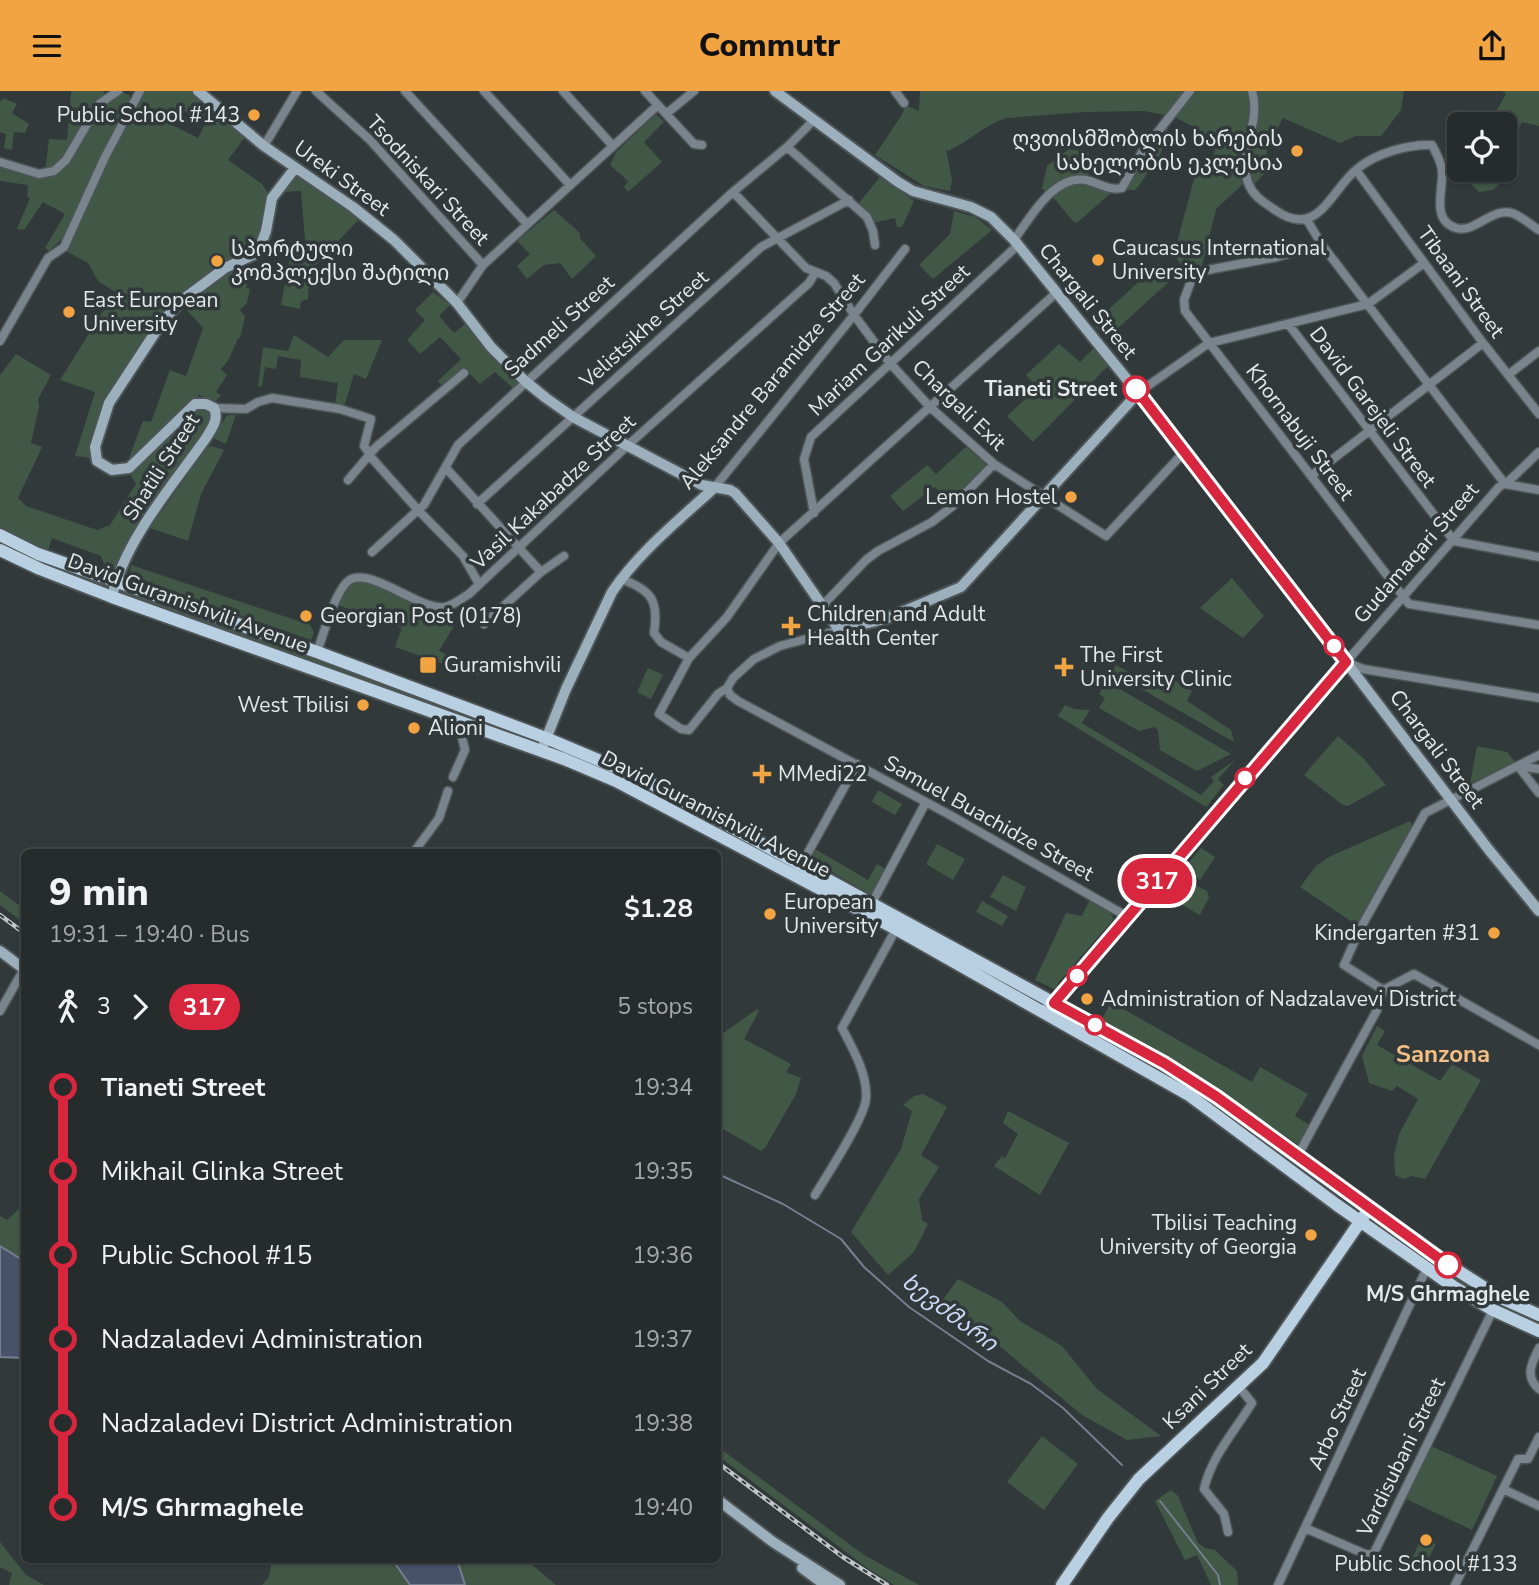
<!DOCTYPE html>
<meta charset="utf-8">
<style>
body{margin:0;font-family:"Nunito Sans","Noto Sans Georgian",sans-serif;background:#323738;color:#f1f3f6;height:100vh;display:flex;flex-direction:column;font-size:26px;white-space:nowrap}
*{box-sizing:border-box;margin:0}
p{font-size:23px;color:#a4a7a9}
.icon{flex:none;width:38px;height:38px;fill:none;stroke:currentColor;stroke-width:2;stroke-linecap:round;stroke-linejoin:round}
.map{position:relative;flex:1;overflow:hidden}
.details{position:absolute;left:21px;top:758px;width:700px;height:714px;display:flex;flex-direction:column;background:#262b2c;border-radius:10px;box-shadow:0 2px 5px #0004,0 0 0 2px #424748}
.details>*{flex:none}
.badge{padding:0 14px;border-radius:23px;font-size:24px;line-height:46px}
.controls{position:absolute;left:1447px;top:21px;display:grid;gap:14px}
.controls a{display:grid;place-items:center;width:70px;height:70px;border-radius:10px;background:#262b2c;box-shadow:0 2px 5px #0004,0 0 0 2px #424748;font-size:35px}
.map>.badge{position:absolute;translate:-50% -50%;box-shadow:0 0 0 4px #fff}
.legs{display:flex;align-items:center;gap:10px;height:77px;padding:0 28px;font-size:23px}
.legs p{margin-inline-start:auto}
.headline{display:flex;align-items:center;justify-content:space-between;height:119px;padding:0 28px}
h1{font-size:38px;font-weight:800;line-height:52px}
ul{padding:0 28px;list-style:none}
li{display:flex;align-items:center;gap:24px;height:84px;font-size:26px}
li i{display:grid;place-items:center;width:10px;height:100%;margin:0 9px;background:currentColor}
li i::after{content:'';width:18px;height:18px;margin:-9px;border:5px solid;border-radius:50%;background:#262b2c}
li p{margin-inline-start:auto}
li:first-child i{background:linear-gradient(#0000 50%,currentColor 0)}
li:last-child i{background:linear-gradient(currentColor 50%,#0000 0)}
header{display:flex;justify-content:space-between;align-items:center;height:91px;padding:0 28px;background:#f3a442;color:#111;font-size:32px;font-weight:800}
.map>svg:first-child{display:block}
.green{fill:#415847;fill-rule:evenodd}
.water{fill:#475269;stroke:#767f90;stroke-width:2}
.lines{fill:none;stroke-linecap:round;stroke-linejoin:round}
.stream{stroke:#767f90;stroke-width:2}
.street-casing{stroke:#4e5557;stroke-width:11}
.secondary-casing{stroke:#4e5557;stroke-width:14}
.primary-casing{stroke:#4e5557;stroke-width:16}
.street{stroke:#79848c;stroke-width:8}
.secondary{stroke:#9cafbc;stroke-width:10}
.primary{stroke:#b8d0e1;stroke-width:12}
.rail-casing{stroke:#c1c6c8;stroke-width:4.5}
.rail{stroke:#32393b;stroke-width:2;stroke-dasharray:5;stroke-linecap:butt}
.line-1-casing{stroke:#fff;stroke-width:16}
.line-1{stroke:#d7263d;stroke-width:10}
.poi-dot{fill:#f3a442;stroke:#32393b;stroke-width:2.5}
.stop-1-dot{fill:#fff;stroke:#d7263d;stroke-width:3.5}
.labels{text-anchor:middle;stroke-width:7;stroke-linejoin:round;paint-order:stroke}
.poi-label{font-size:21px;fill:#e4e9ea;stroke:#32393b;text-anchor:start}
.street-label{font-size:21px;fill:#e4e9ea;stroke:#32393b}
.stop-label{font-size:21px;font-weight:bold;fill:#e4e9ea;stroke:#32393b;text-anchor:end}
.water-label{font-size:23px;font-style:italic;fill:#cbd9f6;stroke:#32393b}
.quarter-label{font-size:24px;font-weight:bold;fill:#f6bf83;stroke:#32393b}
</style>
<header><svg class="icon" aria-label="menu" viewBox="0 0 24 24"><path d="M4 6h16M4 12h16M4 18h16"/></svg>Commutr<svg class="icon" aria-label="share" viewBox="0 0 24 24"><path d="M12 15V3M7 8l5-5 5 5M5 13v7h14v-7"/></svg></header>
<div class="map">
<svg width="1539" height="1494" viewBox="0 0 1539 1494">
<rect width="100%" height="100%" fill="#32393b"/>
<path class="green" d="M71 0H103L106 5 58 75 45 81 49 48 67 49Z
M144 0H192L245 46 228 69 262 93 267 101 260 146 255 156 234 167 170 215 107 303 92 347 90 367 75 365 95 301 60 289 115 201 98 190 88 172 66 160 100 84ZM178 17 206 31 198 47 170 33Z
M920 0H1185L1165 24 1144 20 1084 21 1007 27C985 33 968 51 948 60L946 58 952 89 950 100 924 95 875 64 903 22 905 14 919 20Z
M1191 0H1250L1253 14 1241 73 1244 92 1216 118 1201 179 1191 190 1174 163 1197 77 1209 80 1216 55 1200 52 1204 41 1172 25Z
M1253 0H1404L1401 19 1381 45H1356L1340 52 1283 27 1267 57 1265 82 1252 95 1248 84Z
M1502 0H1539V35L1522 31 1509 57V84L1493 99 1479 101 1465 87 1444 82V79L1459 60 1460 79H1505V33H1489L1506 3Z
M122 1 129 4 131 9 63 147 49 160 45 157 65 123 43 111 24 139 17 138 30 107 27 106 28 94 0 90V73L34 83 61 78 76 60 101 14Z
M3 7 17 13 12 22 29 33 25 42 14 41 12 59 4 57 6 43 0 41V11Z
M656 23 664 31 644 51 662 71 628 101 624 96 628 90 610 74 617 60Z
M1171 27 1158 71C1147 78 1144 91 1135 99H1126L1136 77Z
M1069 58 1089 62 1088 88 1047 102 1042 97 1047 75Z
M295 80 359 128 316 174 309 187 308 208 301 210 300 218 281 214 291 160H306L301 100 281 101Z
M880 86 914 110 902 136H897L895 127 873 132 859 112Z
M1080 93 1112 101 1077 132 1073 130 1052 105 1071 94Z
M554 119 580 142V147L596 165 572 188 560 172 544 174 527 188 517 175 530 163 517 150Z
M954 120 975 126 992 139 933 188 919 174 950 143Z
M1159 172 1172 188 1106 248 1093 233Z
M245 174 249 177 246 197 250 198 247 212 240 219 245 226 240 247H238L229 268 221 278 227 284 216 301 221 304 216 310 199 304 135 368 129 367 143 330 151 331 170 279 186 285 203 237 183 215 229 177Z
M433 201 450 214 439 225 454 242 466 232 519 291 513 297 495 281 480 293 465 278 443 296 438 290 461 268 440 246 420 263 407 249 425 229 415 219Z
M294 244 328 266 344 249H382L366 288 354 283 344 316 335 314 338 292 300 286 301 269 278 265 276 278 265 276 262 296 258 295 263 256 288 260Z
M1059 253 1080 271 1094 257 1108 275 1033 351 1007 325 1037 297 1026 284Z
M16 263 51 284 38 308 39 316 31 352 42 356 18 407 26 415 97 439 110 434 136 393 130 383 197 317 212 319 213 328 118 478 104 473 101 465 52 447 48 459 0 438V284Z
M227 324H236L226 353 215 348 214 345Z
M211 355 224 359 201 403 188 450 150 437 206 358Z
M966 356 989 375 949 411 935 396 903 420 890 405 927 374 936 383Z
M131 474 310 534 314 542 311 549 139 489 130 483Z
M1232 487 1264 525 1243 547 1200 517Z
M356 489H364L440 522 455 533 439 560 481 578 478 585 395 556 402 537 338 514 344 500Z
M121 499 533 647 532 650 119 503Z
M1116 574 1162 600 1171 587 1192 600 1187 610 1231 639 1234 651 1112 581Z
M648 577 663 584 651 608 637 601Z
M1106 590 1231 663 1197 680 1160 659 1158 639 1154 636 1139 640 1099 617 1105 607 1099 603Z
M1065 614 1074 618 1090 619 1082 632 1201 704 1214 690 1211 686 1235 669 1218 688 1224 694 1206 716 1058 625Z
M1338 645 1363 667 1386 694 1348 715 1343 714 1304 684Z
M1477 655 1507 661 1515 671 1470 693Z
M878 699 902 713 895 724 872 711Z
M1410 730 1413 739 1358 835 1300 796 1316 775 1329 766Z
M937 753 965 768 953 789 926 773Z
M813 757 868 789 877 773 887 779 872 804 808 767Z
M1201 757 1215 766 1200 789 1182 779Z
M1003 784 1026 796 1016 820 990 806Z
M1178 784 1207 800 1209 806 1200 824 1162 803Z
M0 800 24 818V832L0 814Z
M1090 809 1110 822 1114 828 1058 892 1056 899 1035 889 1066 822 1082 825Z
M982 810 1008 825 1002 835 976 821Z
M1111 911 1252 991 1260 976 1308 1003 1295 1025 1311 1035 1300 1055 1171 968 1101 930Z
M757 918 759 920 744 948 791 973 786 981 801 987 796 1003 765 1057 761 1060 718 1035V946Z
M1377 935 1385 940 1377 954 1440 990 1452 973 1481 989 1425 1088 1412 1085 1403 1088 1395 1084 1394 1065 1399 1043 1418 1008 1397 995 1392 1000 1369 992 1362 965Z
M923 1003 947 1016 921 1064 939 1076 919 1108 922 1129 928 1133 914 1161 888 1184 851 1141 901 1058 912 1020 903 1014 914 1005Z
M1008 1020 1069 1052 1040 1104 994 1075 1002 1065 1005 1067 1018 1043 1003 1032Z
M24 1113V1170L0 1155V1125L7 1129Z
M958 1188 1002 1211 1020 1230 1062 1255 1097 1298 1161 1345 1127 1349 1082 1324 979 1238 939 1214Z
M1042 1345 1078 1373 1044 1419 1007 1391Z
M1429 1354 1497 1385 1472 1439 1404 1407Z
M718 1356 864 1464 919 1494H894L870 1479 718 1365Z
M1171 1399 1178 1405 1198 1452 1205 1457 1215 1459 1237 1480 1238 1494H1211L1197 1464 1185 1469 1155 1410Z
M1422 1446 1436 1453 1423 1479 1410 1472Z
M0 1451 26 1484 44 1494H9L12 1482 0 1476Z
M272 1468H392L410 1494H262L269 1486Z
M457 1468H525L556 1494H465Z"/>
<path class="water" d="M0 1155 24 1170V1267L0 1266Z
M392 1468H457L465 1494H410Z"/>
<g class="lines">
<path class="stream" d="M718 1083 783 1113 841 1148 864 1176 909 1216 988 1270 1031 1293 1063 1317 1122 1374
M1160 1410 1218 1484 1220 1494"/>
<g class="street-casing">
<path id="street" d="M316 0 370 49 483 174
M405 0 527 133
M484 0 570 94
M563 0 613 55
M645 0 694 53 702 54
M895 0 904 12
M1252 0C1262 33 1236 63 1249 94 1254 106 1265 112 1275 119 1318 149 1330 100 1357 78 1376 62 1409 53 1432 54 1436 62 1441 70 1442 79 1444 97 1430 129 1456 137 1474 143 1492 116 1512 122 1521 125 1531 134 1539 139
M666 23 694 0
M264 55 297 0
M787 56 867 126 873 140 875 154
M0 71 39 83 54 80 66 69 99 13 118 0
M1356 79 1483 252 1539 323
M733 101 806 177 826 185 834 192 854 224 889 271 930 316 994 373 1106 445 1185 360
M1307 129 1322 154 1505 393 1539 399
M1014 149C1030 127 1054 83 1086 89 1099 92 1109 100 1122 97L1142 61 1190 0
M1322 154 1277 166 1202 180 1191 190 1184 209 1185 220 1409 513 1539 534
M457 212 483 174 658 14
M1289 234 1454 450 1539 466
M0 250 48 167 64 156 105 66 140 0
M1508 284 1539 260
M1139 301 1209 252 1368 213 1424 172
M214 317 246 318 258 311 272 307 340 318 371 328 364 355 370 363
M1539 361 1510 389 1499 396 1346 571 1363 578 1539 607
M369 364 418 419 372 461
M446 377 541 481
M1311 385 1483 252
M348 389 376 356 464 282
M714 397 854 224 905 158
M477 413 761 156 849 109
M814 422 804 368 811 346 1018 154
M621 488C652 499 659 510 654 542L661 551 689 567 659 623 681 638 689 639 718 603 727 597 733 587 754 568 780 555 839 539
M479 493 463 465 418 419 424 414 458 354 733 101 787 56 814 29
M823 514 866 469 878 460 932 431 954 414 994 373
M484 533 541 481 564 465
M317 561C324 542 333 507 346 492 365 470 418 520 445 516 454 514 462 507 469 503L628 354 809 192 815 182
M689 567 727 526 779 452 1056 202
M727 597 730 604 738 610 950 724 1121 822 1126 827
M1518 675 1539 702
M1518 675 1539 678
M453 686 465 659 461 642 465 632
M414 761 439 727 448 700
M799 778 857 673
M872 812 926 711
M1383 899 1344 874 1360 838 1425 722 1539 664
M0 920 24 878
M1298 1064 1377 919 1383 899 1414 883 1539 954
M815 1104C827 1084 864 1028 866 1008 868 984 853 958 842 937L896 838
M1539 1257C1532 1272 1524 1285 1539 1298
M1503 1398 1539 1415
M1305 1437 1365 1463 1373 1464 1493 1219
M1228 1441 1224 1423 1204 1398C1212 1364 1235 1340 1252 1312L1239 1296
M1278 1494 1427 1177
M1455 1494 1518 1368H1528L1539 1346"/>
</g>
<g class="secondary-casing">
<path id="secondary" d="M198 0 264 55 353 116 394 149 457 212 491 256 525 290 546 307 573 326 702 394 730 399 735 402 779 452 839 539 885 528 961 496 1139 301
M775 0 898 91 913 100 971 116 991 126 1014 149 1194 371 1489 759 1539 820
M112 506C124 450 173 394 206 347 212 337 219 329 214 317L206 313H195L129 377 112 379 97 370 95 356 109 312 162 231 182 209 225 177 255 163 260 156 266 140 272 107 295 77
M544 653 566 598 612 501C639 461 679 429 714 397
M0 860 24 878
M1048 915 1054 912 1346 571
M718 1409 773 1451 840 1494
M802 1477 825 1494"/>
</g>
<g class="primary-casing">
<path id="primary" d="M0 444 38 463 317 561 546 647 641 687 1164 972 1217 1006 1452 1176 1499 1206 1539 1224
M0 459 40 478 112 506 564 668 616 690 896 838 1189 1004 1337 1114 1454 1196 1493 1219 1539 1240
M1062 1494 1108 1427 1139 1388 1263 1272 1364 1125"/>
</g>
<use href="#street" class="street"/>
<use href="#secondary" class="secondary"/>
<use href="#primary" class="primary"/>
<g class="rail-casing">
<path id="rail" d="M0 824 24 842
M718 1372 843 1466 887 1494"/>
</g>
<use href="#rail" class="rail"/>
</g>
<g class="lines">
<g class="line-1-casing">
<path id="line-1" d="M1136 298 1346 571 1054 912 1164 972 1217 1006 1448 1174"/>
</g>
<use href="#line-1" class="line-1"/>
</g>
<g class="poi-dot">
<circle cx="254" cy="24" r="7"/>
<circle cx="1297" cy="60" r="7"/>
<circle cx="1098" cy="169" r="7"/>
<circle cx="217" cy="170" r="7"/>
<circle cx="69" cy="221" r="7"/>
<circle cx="1071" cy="406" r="7"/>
<circle cx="306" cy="525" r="7"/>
<path d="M787.5 524.5h7v7h7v7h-7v7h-7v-7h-7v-7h7z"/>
<rect x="419" y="565" width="18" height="18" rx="3.5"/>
<path d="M1060.5 565.5h7v7h7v7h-7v7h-7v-7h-7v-7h7z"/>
<circle cx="363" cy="614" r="7"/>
<circle cx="414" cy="637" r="7"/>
<path d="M758.5 672.5h7v7h7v7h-7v7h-7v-7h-7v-7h7z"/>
<circle cx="770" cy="823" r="7"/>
<circle cx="1494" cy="842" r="7"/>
<circle cx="1087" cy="908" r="7"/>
<circle cx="1311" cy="1144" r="7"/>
<circle cx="1426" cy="1449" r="7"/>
</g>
<g class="stop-1-dot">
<circle cx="1136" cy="298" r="12"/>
<circle cx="1334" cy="555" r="9"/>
<circle cx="1245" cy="687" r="9"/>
<circle cx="1077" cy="885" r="9"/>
<circle cx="1095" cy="934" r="9"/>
<circle cx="1448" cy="1174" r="12"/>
</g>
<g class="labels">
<g class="poi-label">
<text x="240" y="31" text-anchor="end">Public School #143</text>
<text x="1283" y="55" text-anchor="end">ღვთისმშობლის ხარების<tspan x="1283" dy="24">სახელობის ეკლესია</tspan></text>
<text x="1112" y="164">Caucasus International<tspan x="1112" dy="24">University</tspan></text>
<text x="231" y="165">სპორტული<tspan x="231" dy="24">კომპლექსი შატილი</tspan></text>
<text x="83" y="216">East European<tspan x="83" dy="24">University</tspan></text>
<text x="1057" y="413" text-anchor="end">Lemon Hostel</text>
<text x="807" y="530">Children and Adult<tspan x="807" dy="24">Health Center</tspan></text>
<text x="320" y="532">Georgian Post (0178)</text>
<text x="1080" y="571">The First<tspan x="1080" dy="24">University Clinic</tspan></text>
<text x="444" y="581">Guramishvili</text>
<text x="349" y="621" text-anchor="end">West Tbilisi</text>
<text x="428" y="644">Alioni</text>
<text x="778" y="690">MMedi22</text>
<text x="784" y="818">European<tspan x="784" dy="24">University</tspan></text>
<text x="1480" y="849" text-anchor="end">Kindergarten #31</text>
<text x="1101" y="915">Administration of Nadzalavevi District</text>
<text x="1297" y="1139" text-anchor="end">Tbilisi Teaching<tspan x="1297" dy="24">University of Georgia</tspan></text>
<text x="1426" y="1480" text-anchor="middle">Public School #133</text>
</g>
<g class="street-label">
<text transform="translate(342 87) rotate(36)" y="7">Ureki Street</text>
<text transform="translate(428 89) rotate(47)" y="7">Tsodniskari Street</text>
<text transform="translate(1461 191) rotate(54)" y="7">Tibaani Street</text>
<text transform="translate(1088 210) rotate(51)" y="7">Chargali Street</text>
<text transform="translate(559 235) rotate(-42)" y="7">Sadmeli Street</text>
<text transform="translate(644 238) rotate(-42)" y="7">Velistsikhe Street</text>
<text transform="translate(889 249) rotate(-43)" y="7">Mariam Garikuli Street</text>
<text transform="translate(772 290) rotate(-50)" y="7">Aleksandre Baramidze Street</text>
<text transform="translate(959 314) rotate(44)" y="7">Chargali Exit</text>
<text transform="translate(1373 316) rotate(53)" y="7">David Garejeli Street</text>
<text transform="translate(1300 341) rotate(53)" y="7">Khornabuji Street</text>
<text transform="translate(161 376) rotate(-57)" y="7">Shatili Street</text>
<text transform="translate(553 401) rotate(-43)" y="7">Vasil Kakabadze Street</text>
<text transform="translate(1416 462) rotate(-49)" y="7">Gudamaqari Street</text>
<text transform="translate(188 512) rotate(20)" y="7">David Guramishvili Avenue</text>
<text transform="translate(1437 658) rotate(53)" y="7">Chargali Street</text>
<text transform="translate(716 723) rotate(27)" y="7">David Guramishvili Avenue</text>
<text transform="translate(989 727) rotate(29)" y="7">Samuel Buachidze Street</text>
<text transform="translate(1207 1295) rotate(-44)" y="7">Ksani Street</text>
<text transform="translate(1337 1328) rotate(-65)" y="7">Arbo Street</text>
<text transform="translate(1401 1366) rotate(-64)" y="7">Vardisubani Street</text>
</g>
<g class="stop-label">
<text x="1117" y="305">Tianeti Street</text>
<text x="1448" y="1210" text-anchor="middle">M/S Ghrmaghele</text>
</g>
<g class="water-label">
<text transform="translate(950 1221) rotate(37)" y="8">ხევძმარი</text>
</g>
<g class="quarter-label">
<text x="1443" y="971">Sanzona</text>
</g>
</g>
</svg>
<div class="controls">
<a><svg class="icon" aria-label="locate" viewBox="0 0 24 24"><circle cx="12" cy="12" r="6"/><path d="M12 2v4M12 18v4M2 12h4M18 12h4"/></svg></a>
</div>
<b class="badge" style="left:1157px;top:790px;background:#d7263d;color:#fff">317</b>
<section class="details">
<div class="headline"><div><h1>9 min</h1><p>19:31 – 19:40 · Bus</p></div><b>$1.28</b></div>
<div class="legs"><svg class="icon" aria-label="walk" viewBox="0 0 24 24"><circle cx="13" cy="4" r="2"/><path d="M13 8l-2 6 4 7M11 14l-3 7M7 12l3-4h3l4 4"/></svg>3<svg class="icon" aria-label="forward" viewBox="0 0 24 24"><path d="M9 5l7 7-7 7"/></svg><b class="badge" style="background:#d7263d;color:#fff">317</b><p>5 stops</p></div>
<ul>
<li><i style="color:#d7263d"></i><b>Tianeti Street</b><p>19:34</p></li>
<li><i style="color:#d7263d"></i><span>Mikhail Glinka Street</span><p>19:35</p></li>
<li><i style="color:#d7263d"></i><span>Public School #15</span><p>19:36</p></li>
<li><i style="color:#d7263d"></i><span>Nadzaladevi Administration</span><p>19:37</p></li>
<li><i style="color:#d7263d"></i><span>Nadzaladevi District Administration</span><p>19:38</p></li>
<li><i style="color:#d7263d"></i><b>M/S Ghrmaghele</b><p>19:40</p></li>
</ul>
</section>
</div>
